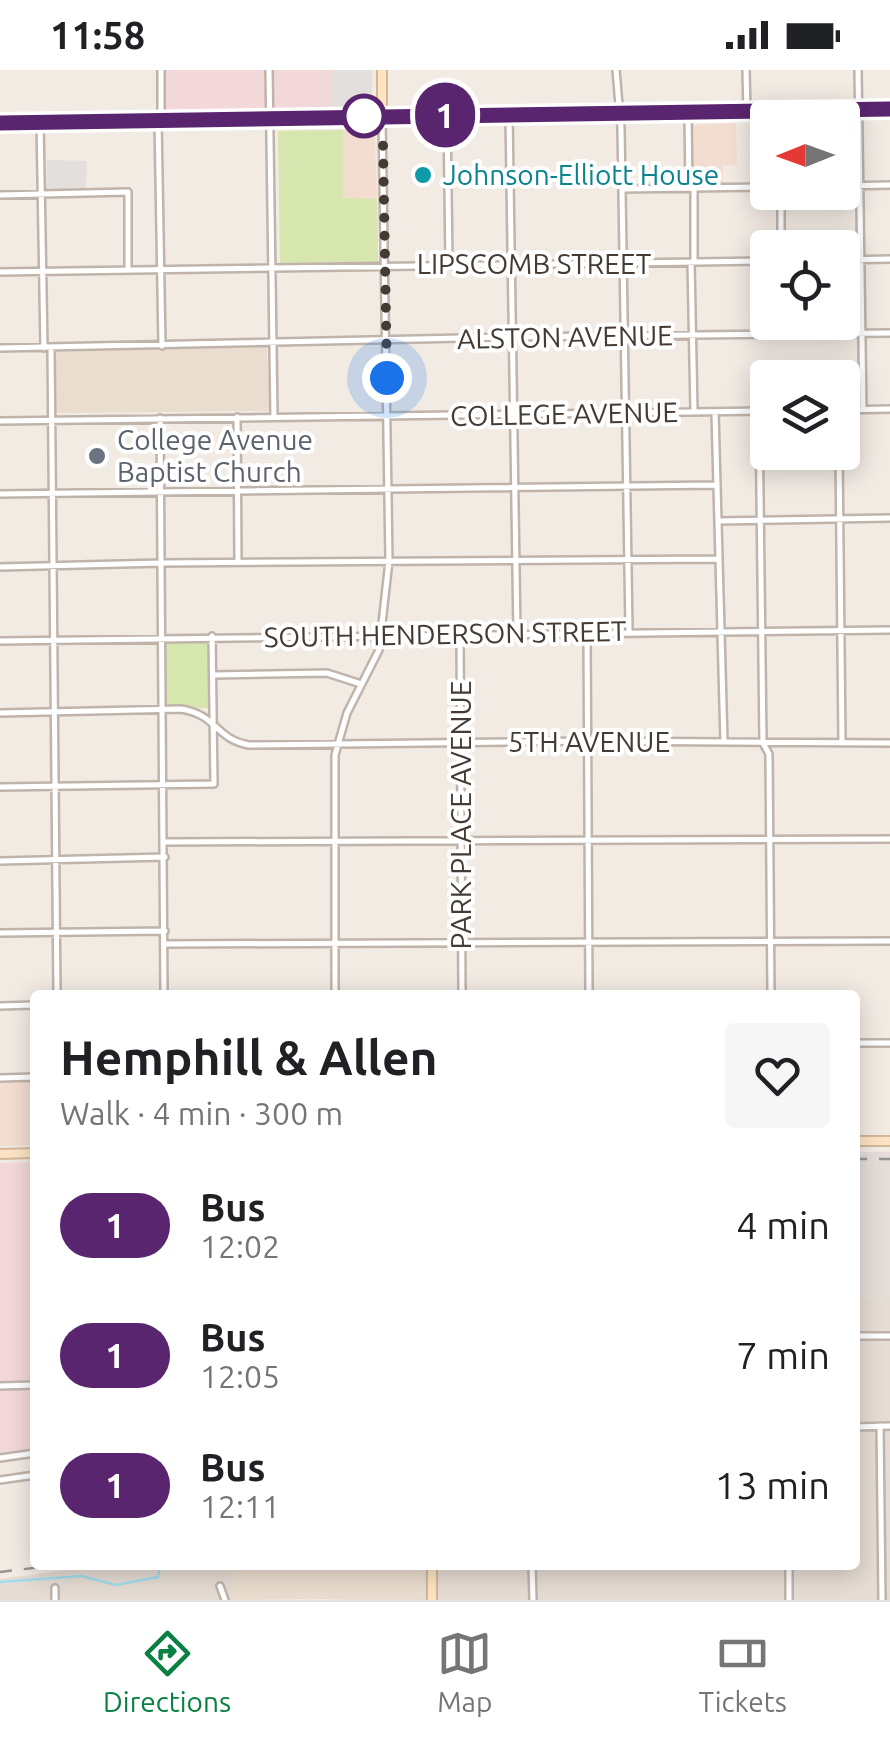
<!DOCTYPE html>
<meta charset="utf-8">
<style>
body{margin:0;font-family:Ubuntu,sans-serif;background:#f6f6f6;color:#202124;height:100vh;display:flex;flex-direction:column;font-size:38px;white-space:nowrap}
*{box-sizing:border-box;margin:0}
p{font-size:32px;color:#757577}
.icon{flex:none;width:55px;height:55px;fill:none;stroke:currentColor;stroke-width:2;stroke-linecap:round;stroke-linejoin:round}
.map{position:relative;flex:1;overflow:hidden}
.panel{position:absolute;left:30px;top:920px;width:830px;height:580px;display:flex;flex-direction:column;background:#fff;border-radius:10px;box-shadow:0 5px 25px #0003}
.panel>*{flex:none}
.badge{padding:0 20px;border-radius:32px;font-size:35px;line-height:65px}
.needle{width:65px;rotate:269deg}
.buttons{position:absolute;left:750px;top:30px;display:grid;gap:20px}
.buttons a{display:grid;place-items:center;width:110px;height:110px;border-radius:10px;background:#fff;box-shadow:0 5px 25px #0003;font-size:50px}
.you{position:absolute;width:50px;height:50px;margin:-25px;border:8px solid #fff;border-radius:50%;background:#1a73e8;box-shadow:0 0 0 15px #1a73e833}
.map>.badge{position:absolute;translate:-50% -50%;box-shadow:0 0 0 5px #fff}
.round{display:grid;place-items:center;flex:none;width:105px;height:105px;border-radius:10px;background:#f6f6f6}
.head{display:flex;align-items:center;justify-content:space-between;height:170px;padding:0 30px}
h1{font-size:48px;font-weight:600;line-height:75px}
ul{padding:0;list-style:none}
li{display:flex;align-items:center;gap:30px;height:130px;padding:0 30px}
li div{flex:1}
li b{display:block;font-size:38px}
li em{font-style:normal}
li .badge{min-width:110px;font-weight:700;text-align:center}
.status{display:flex;justify-content:space-between;align-items:center;height:70px;padding:0 50px;background:#fff;direction:ltr}
.status svg{height:28px;fill:currentColor}
.menu{display:flex;justify-content:space-around;align-items:center;height:140px;border-top:2px solid #e0e0e0;background:#fff;font-size:28px;color:#757577}
.menu a{display:grid;justify-items:center;gap:5px}
.menu .on{color:#0b8043}
.map>svg:first-child{display:block}
.residential{fill:#e5dcd3}
.commercial{fill:#f3ddd0}
.industrial{fill:#e4ddd9}
.education{fill:#eaddcf}
.medical{fill:#f2d8d9}
.green{fill:#d7e5ae}
.parking{fill:#e2dfdd}
.lines{fill:none;stroke-linecap:round;stroke-linejoin:round}
.stream{stroke:#a2dded;stroke-width:2.5}
.street-casing{stroke:#c0b4aa;stroke-width:10}
.secondary-casing{stroke:#d4b897;stroke-width:12}
.street{stroke:#fff;stroke-width:5}
.secondary{stroke:#fde3c3;stroke-width:8}
.rail{stroke:#949494;stroke-width:2.5;stroke-dasharray:12 12;stroke-linecap:butt}
.line-casing{stroke:#fff;stroke-width:22}
.line{stroke:#5a256f;stroke-width:15}
.walk{stroke:#443b34;stroke-width:10;stroke-dasharray:0 18}
.stop-dot{fill:#fff;stroke:#5a256f;stroke-width:5}
.culture-dot{fill:#0f9aa8;stroke:#fff;stroke-width:4}
.worship-dot{fill:#6b7280;stroke:#fff;stroke-width:4}
.labels{text-anchor:middle;stroke-width:8;stroke-linejoin:round;paint-order:stroke}
.culture-label{font-size:28px;fill:#0d838f;stroke:#fff;text-anchor:start}
.street-label{font-size:28px;fill:#443b34;stroke:#fff}
.worship-label{font-size:28px;fill:#5b616d;stroke:#fff;text-anchor:start}
</style>
<div class="status"><b>11:58</b><svg viewBox="0 0 49 12"><path d="M0 12V9h3v3zM5 12V6h3v6zM10 12V3h3v9zM15 12V0h3v12zM26 1h20v11H26zM47 4h2v5h-2z"/></svg></div>
<div class="map">
<svg width="890" height="1530" viewBox="0 0 890 1530">
<rect width="100%" height="100%" fill="#f2ebe4"/>
<path class="residential" d="M890 1227V1530H311L424 1528V1495H855V1228Z
M105 1495H232L233 1530H0V1509Z"/>
<path class="commercial" d="M736 53 737 95 723 96V113H693V55Z
M369 59 375 66 377 129H343V60Z
M35 1007V1075L0 1076V1008Z"/>
<path class="industrial" d="M855 1082H890V1227L855 1228Z"/>
<path class="education" d="M267 276 269 341 56 343V282Z
M232 1495H424L425 1528 233 1530Z"/>
<path class="medical" d="M166 0H372V39L170 44 166 40Z
M35 1092V1380L0 1387V1093Z"/>
<path class="green" d="M343 60V128L377 129 378 192 280 193 278 61Z
M208 571 209 638H165L164 572Z"/>
<path class="parking" d="M331 0H372L371 37 332 38Z
M47 90 87 91 86 121 46 120Z"/>
<g class="lines">
<path class="stream" d="M0 1512 81 1506 116 1515 158 1507 160 1495"/>
<g class="street-casing">
<path id="street" d="M161 0V50
M269 0 274 347
M616 0 621 58 629 561
M746 0 747 42
M858 0 863 340
M688 43 689 118
M447 45 449 194
M509 45 517 564
M158 50 162 276
M40 52 44 278
M842 116 890 115
M694 118V192
M622 119 768 117
M0 125 128 122V200
M781 178V122
M842 190 890 189
M691 192 694 342
M0 202 768 191
M0 278 513 267 890 263
M51 278 57 925
M842 340 890 339
M759 341 763 673 769 684 771 925
M715 342 724 672
M237 347 238 492
M160 348 164 925
M0 351 768 341
M839 382 842 673
M0 424 717 415
M718 451 890 448
M0 497 161 493 719 489
M587 563 589 925
M460 565 462 925
M0 571 890 560
M213 605 327 603 361 614
M0 643 181 639C218 645 215 669 249 675L588 671 890 673
M0 717 214 714 212 566
M165 772 890 769
M0 791 165 787
M0 863 165 861
M165 874 890 871
M335 925V685L347 643 379 580 389 491 382 49
M0 936 35 935
M855 973H890
M0 1008 35 1007
M855 1266H890
M0 1316 35 1315
M880 1356 882 1530
M855 1357 890 1356
M0 1388 35 1383
M0 1410 35 1405
M532 1495 533 1530
M789 1495V1530
M220 1516 225 1530
M55 1518V1530"/>
</g>
<g class="secondary-casing">
<path id="secondary" d="M382 0V46
M0 53 890 39
M855 1071H890
M0 1084 35 1083
M432 1495V1530"/>
</g>
<use href="#street" class="street"/>
<use href="#secondary" class="secondary"/>
<path class="rail" d="M855 1089H890
M0 1502 58 1495"/>
</g>
<g class="lines">
<g class="line-casing">
<path id="line" d="M0 53 890 39"/>
</g>
<use href="#line" class="line"/>
<path class="walk" d="M364 46 383 72 387 308"/>
</g>
<circle class="stop-dot" cx="364" cy="46" r="20"/>
<circle class="culture-dot" cx="423" cy="105" r="10"/>
<circle class="worship-dot" cx="97" cy="386" r="10"/>
<g class="labels">
<g class="culture-label">
<text x="443" y="115">Johnson-Elliott House</text>
</g>
<g class="street-label">
<text x="534" y="204">LIPSCOMB STREET</text>
<text transform="translate(565 267) rotate(-1)" y="10">ALSTON AVENUE</text>
<text transform="translate(564 344) rotate(-1)" y="10">COLLEGE AVENUE</text>
<text transform="translate(445 564) rotate(-1)" y="10">SOUTH HENDERSON STREET</text>
<text x="589" y="682">5TH AVENUE</text>
<text transform="translate(461 745) rotate(-90)" y="10">PARK PLACE AVENUE</text>
</g>
<g class="worship-label">
<text x="117" y="380">College Avenue<tspan x="117" dy="32">Baptist Church</tspan></text>
</g>
</g>
</svg>
<div class="buttons">
<a><svg class="needle" viewBox="-14 -14 28 28"><path d="M0-13l5 13h-10z" fill="#e53935"/><path d="M0 13l5-13h-10z" fill="#757577"/></svg></a>
<a><svg class="icon" aria-label="locate" viewBox="0 0 24 24"><circle cx="12" cy="12" r="6"/><path d="M12 2v4M12 18v4M2 12h4M18 12h4"/></svg></a>
<a><svg class="icon" aria-label="layers" viewBox="0 0 24 24"><path d="M12 4l9 5-9 5-9-5zM3 14l9 5 9-5"/></svg></a>
</div>
<div class="you" style="left:387px;top:308px"></div>
<b class="badge" style="left:445px;top:45px;background:#5a256f;color:#fff">1</b>
<section class="panel">
<div class="head"><div><h1>Hemphill &amp; Allen</h1><p>Walk · 4 min · 300 m</p></div><a class="round"><svg class="icon" aria-label="heart" viewBox="0 0 24 24"><path d="M12 20l-8-8c-3-5 5-10 8-4 3-6 11-1 8 4z"/></svg></a></div>
<ul>
<li><span class="badge" style="background:#5a256f;color:#fff">1</span><div><b>Bus</b><p>12:02</p></div><em>4 min</em></li>
<li><span class="badge" style="background:#5a256f;color:#fff">1</span><div><b>Bus</b><p>12:05</p></div><em>7 min</em></li>
<li><span class="badge" style="background:#5a256f;color:#fff">1</span><div><b>Bus</b><p>12:11</p></div><em>13 min</em></li>
</ul>
</section>
</div>
<nav class="menu">
<a class="on"><svg class="icon" aria-label="directions" viewBox="0 0 24 24"><path d="M12 3l9 9-9 9-9-9zM9 14v-3h6M13 9l2 2-2 2"/></svg>Directions</a>
<a><svg class="icon" aria-label="map" viewBox="0 0 24 24"><path d="M3 6l6-2 6 2 6-2v14l-6 2-6-2-6 2zM9 4v14M15 6v14"/></svg>Map</a>
<a><svg class="icon" aria-label="tickets" viewBox="0 0 24 24"><path d="M3 7h18v10H3zM15 7v10"/></svg>Tickets</a>
</nav>
